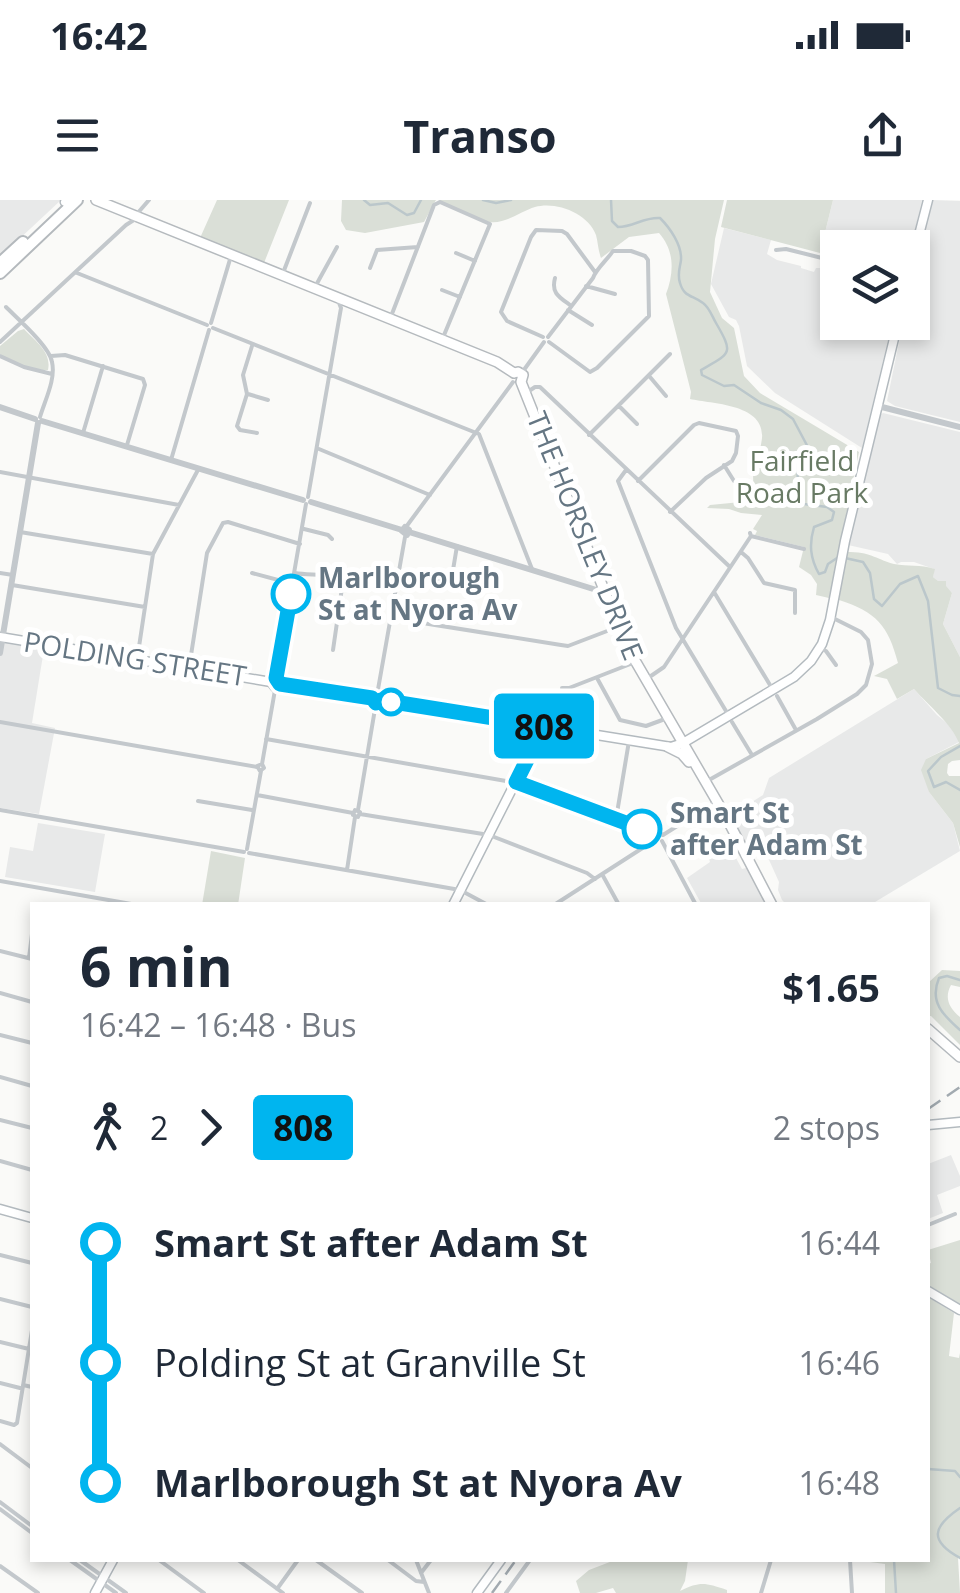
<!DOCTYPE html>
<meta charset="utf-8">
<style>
body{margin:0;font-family:"Open Sans",sans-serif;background:#f2f2f3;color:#1f2937;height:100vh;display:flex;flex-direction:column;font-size:38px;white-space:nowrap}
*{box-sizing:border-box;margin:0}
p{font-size:32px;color:#747a83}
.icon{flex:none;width:55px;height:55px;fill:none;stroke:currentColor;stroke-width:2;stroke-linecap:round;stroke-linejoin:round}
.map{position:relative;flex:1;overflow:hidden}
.drawer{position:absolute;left:30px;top:702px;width:900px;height:660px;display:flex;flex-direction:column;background:#fff;border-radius:0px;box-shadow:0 5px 15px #0003}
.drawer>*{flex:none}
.badge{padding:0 20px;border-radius:8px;font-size:35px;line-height:65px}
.tools{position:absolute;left:820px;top:30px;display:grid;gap:20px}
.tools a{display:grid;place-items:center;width:110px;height:110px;border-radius:0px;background:#fff;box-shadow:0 5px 15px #0003;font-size:50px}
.map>.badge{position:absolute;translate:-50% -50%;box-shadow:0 0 0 5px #fff}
.legs{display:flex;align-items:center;gap:15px;height:110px;padding:0 50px;font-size:32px}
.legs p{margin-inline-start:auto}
.headline{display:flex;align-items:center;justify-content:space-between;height:170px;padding:0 50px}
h1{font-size:55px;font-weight:700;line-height:75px}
ul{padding:0 50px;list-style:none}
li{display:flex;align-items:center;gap:35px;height:120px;font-size:38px}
li i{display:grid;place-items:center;width:15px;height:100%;margin:0 12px;background:currentColor}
li i::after{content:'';width:25px;height:25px;margin:-12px;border:8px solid;border-radius:50%;background:#fff}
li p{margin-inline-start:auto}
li:first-child i{background:linear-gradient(#0000 50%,currentColor 0)}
li:last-child i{background:linear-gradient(currentColor 50%,#0000 0)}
.status{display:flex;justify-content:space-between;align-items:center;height:70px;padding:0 50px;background:#fff;direction:ltr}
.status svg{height:28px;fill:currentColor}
header{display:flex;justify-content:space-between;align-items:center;height:130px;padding:0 50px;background:#fff;font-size:45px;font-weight:700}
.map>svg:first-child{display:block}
.built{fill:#e8e9e9}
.green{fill:#dadfd7}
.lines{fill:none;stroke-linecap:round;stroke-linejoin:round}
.stream{stroke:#bbc7cb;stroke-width:2.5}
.secondary-casing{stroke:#b3babf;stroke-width:11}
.primary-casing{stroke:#b5babe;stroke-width:12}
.trunk-casing{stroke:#b4b9bd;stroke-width:14}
.minor{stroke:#c3c8cc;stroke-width:4}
.tertiary{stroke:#c3c8cc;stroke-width:6}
.secondary{stroke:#fff;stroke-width:8}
.primary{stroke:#fff;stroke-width:9}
.trunk{stroke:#fff;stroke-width:10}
.rail{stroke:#a2aab0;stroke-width:2.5;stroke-dasharray:15 8;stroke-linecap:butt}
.line-1-casing{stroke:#fff;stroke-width:22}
.line-1{stroke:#00b5ef;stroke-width:15}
.stop-1-dot{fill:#fff;stroke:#00b5ef;stroke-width:5}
.labels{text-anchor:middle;stroke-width:10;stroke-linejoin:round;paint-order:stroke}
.park-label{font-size:28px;fill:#687a64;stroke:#fff}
.street-label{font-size:28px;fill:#657683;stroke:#fff}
.stop-label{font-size:28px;font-weight:bold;fill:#657683;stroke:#fff;text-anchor:start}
</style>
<div class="status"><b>16:42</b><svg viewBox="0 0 49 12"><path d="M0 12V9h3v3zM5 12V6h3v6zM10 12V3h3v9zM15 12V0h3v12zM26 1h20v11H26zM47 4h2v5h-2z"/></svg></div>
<header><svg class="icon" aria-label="menu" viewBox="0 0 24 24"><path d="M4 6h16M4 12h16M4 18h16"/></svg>Transo<svg class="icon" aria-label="share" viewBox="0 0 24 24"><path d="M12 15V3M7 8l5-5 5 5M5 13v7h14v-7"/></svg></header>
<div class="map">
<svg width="960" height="1393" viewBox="0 0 960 1393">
<rect width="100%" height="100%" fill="#fafaf8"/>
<path class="built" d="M0 0H61L0 57Z
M833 0H922L911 47 838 48 837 57 820 53Z
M932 0 960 1V222L895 206 887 201 903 123 912 122 913 82Z
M724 28 771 40 767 54 777 60 801 66V68L814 72 816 68H820L822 63 837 67 838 122 892 123 862 248 775 193 747 166 739 126 736 120 729 117 711 84Z
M883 213 960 232V457L943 424 952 393 933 377 934 369 914 362H901L897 364 888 354 848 345 880 215Z
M0 442 44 449 32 523 55 528 39 614 0 608Z
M914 489 937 515 954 529 959 542 926 559 929 592 953 623 960 651 870 705H787L782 700 778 690 779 682 765 651 745 643 731 615 763 595 769 578Z
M38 623 105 634 95 692 5 677 10 647 33 651Z
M732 639 734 644 730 647 742 669 746 668 749 671 767 705H702L687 678 710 662 708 656Z
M951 955 960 976V986L937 995 943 1013 928 1019V964Z"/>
<path class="green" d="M217 0H289L264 63 200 38Z
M342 0H436L424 22 365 33 346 30 341 21Z
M438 0H724L715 39 710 92 722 118 734 128 744 176 760 193 859 252 829 398 816 395 817 384 811 375 799 367 804 347 755 335 757 331 753 329 762 315 741 313 729 309 707 308 710 305 741 302 755 294C749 265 759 263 762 238 765 204 713 204 690 199L691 192 666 94C674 73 675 51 659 33L629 37 601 58C598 50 598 42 596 35 588 13 556 1 535 7 521 11 506 24 490 22 478 21 451 5 438 0Z
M727 0H833L820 53 721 27Z
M24 129C35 141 52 152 48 170 34 171 11 163 0 154V146L18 131Z
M846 352C872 352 873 358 894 364 908 367 920 364 935 369L933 377 938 381H946V386L952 393 943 424 960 457V560L952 561 948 564 947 573 949 576H960V647L953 623 929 592 921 570 926 559 959 543C952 524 928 505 914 489L897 499 887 479 874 476 898 463C888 425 876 412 839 400Z
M211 651 245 658 238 705H202Z
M942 770 960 771V787L951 785C944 798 949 808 960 817V845L931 816H928V783Z
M960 1040V1104L928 1085V1064L931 1063 928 1050Z
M928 1097 954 1113 949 1156 959 1158 960 1153V1358H958L960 1393H885V1364L855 1360H928Z
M615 1360H688L685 1381 680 1391C701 1381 705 1383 727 1390V1393H616L613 1388 596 1393H580L576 1381 589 1370Z"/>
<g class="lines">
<path class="stream" d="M364 0 370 5 388 3 407 15 414 13 421 0
M483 0 496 3 511 0
M611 0 612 21 618 27C634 27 643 17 660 18 670 28 682 45 681 60 680 68 677 74 680 83 684 97 692 95 703 103 709 107 712 116 716 123 734 154 731 153 701 170L702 175 724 186 734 185 761 203 781 210 793 219 810 251V258L798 264C796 279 800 290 804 304L827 307 834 312 832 320 814 327C809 344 810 358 819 374L825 372 828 364 837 358
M845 358 863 362 870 373 874 399 882 406 900 384 918 376 928 401 938 488 952 495 960 496
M960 546 941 557 928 571 934 587 946 582 960 590
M960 780 947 776 939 778C929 802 943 815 960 830
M928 1269 955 1271 960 1277
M960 1308C932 1327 929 1341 960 1358
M894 1360 896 1393"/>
<g class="secondary-casing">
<path id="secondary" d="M65 2 66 0
M912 62 928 0
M0 437 271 482
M276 477 271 482 275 487 280 484 373 499 377 495 381 500 671 547 683 543 794 477 811 461 822 444 830 420 845 341 898 122
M453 705 544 526
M928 925 960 922
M0 1009 32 1018
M928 1091 960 1110
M95 1393 113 1360
M477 1393 501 1360"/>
</g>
<g class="primary-casing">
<path id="primary" d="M96 0 497 162 514 173
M514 173 518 172 523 175 521 182 626 445 726 617 772 705
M668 547 682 554 689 562
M928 829 960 857"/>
</g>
<g class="trunk-casing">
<path id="trunk" d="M0 63 23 42
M0 73 77 0"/>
</g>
<path class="minor" d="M136 15 149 0
M776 50 786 49 838 62
M456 53 475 61
M370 68 377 50 418 47
M77 73 207 125
M283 73 310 3
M555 78C551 93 559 97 570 105
M586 86 615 94
M315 87 337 47
M442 90 460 97
M6 107C18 119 50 147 52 162 56 179 45 200 40 217
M568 110 592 125
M390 119 434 5 440 2 490 24 442 140
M211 123 231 56
M213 128 479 234 532 369
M543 137 507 121 501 112 531 37 536 30 562 31 567 34 595 72
M548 137 593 78C596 69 607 60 613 51H631L645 56 648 60 649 116 597 168 590 172 549 142
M0 142 126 25 137 18
M252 146 243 175 247 194 237 226 240 230 257 233
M0 156 24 167 52 174
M51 156 65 155 143 179 145 185 127 245
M521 174 544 142
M650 177 666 196
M526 193 535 187H540L730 367
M248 194 268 200
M619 206 637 224
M83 233 103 166
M589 235 670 154
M319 249 430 295
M171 260 209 130
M724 265 734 281
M626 270 618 281 676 428 729 516
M0 272 179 305
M638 281 694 225 699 223 736 231 738 236 736 253 732 261 706 278 670 312
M308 297 341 108 338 100
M406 327 513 182
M304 329 328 335 332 339
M20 332 153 354
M751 336 804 349
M741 352 748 358 764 383 795 390V413
M0 373 13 375
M252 373 293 384
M295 373C310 376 331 372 343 381L333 450
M435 379 467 384
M451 382 457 346
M12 385 145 407
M714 392 773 490
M391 418 561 445 568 446 615 428
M819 448 826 451 836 465
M137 460 153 354 199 268
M189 468 207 353 223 323 228 322 300 344
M276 477 306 304
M597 478 620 520 646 526 665 519
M648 478 664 467 751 336 750 333
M562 488H569L633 463
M377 495 405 337
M777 496 796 530
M0 522 257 567
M732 522 752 555
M266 539 506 581 517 578
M262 564 275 490
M262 564 264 568 260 571 257 566Z
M709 580 817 519 857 494 866 485 872 464 868 440 861 432 831 417
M516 582 663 635
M257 595 353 613
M198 601 252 610
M0 610 244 652
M355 610 360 612 358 617 353 615Z
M358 610 376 503
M360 614 489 635 587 673 595 679
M616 619 629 541
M663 635 717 601
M662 641 696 705
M247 649 261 571
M249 653 460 690 488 705
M347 670 355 617
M602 674 619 705
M0 681 137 705
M554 705 655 640
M0 751 32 759
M29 758 32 734
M0 793 32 802
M0 835 32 843
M0 877 32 886
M0 920 32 928
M0 961 32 970
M928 1025 955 1014
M0 1055 32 1063
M0 1099 32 1107
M0 1142 29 1149
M0 1183 20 1188
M23 1185 32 1187
M0 1221 14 1225 17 1223 32 1130
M0 1244 32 1268
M0 1302 32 1326
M0 1309 32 1333
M70 1360 116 1393
M80 1360 126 1393
M159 1360 204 1393
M238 1360 283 1393
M316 1360 362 1393
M388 1360 416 1381 424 1382
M416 1360 429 1393
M850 1360 852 1393
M0 1366 38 1393
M421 1373 431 1360
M277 1389 298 1360
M506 1393 530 1360
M761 1393 771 1360"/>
<path class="tertiary" d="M878 206 960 227
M0 207 35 219
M42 221 303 300
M311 302 402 330
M405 327 409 330 407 335 402 331Z
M409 332 603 392
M0 453 38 223"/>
<use href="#secondary" class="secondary"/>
<use href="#primary" class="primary"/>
<use href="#trunk" class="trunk"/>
<path class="rail" d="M928 909 960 887
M492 1393 516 1360"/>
</g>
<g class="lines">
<g class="line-1-casing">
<path id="line-1" d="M291 394 276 478 280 484 372 498 376 503 381 500 544 526 516 582 642 629"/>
</g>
<use href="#line-1" class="line-1"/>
</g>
<g class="stop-1-dot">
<circle cx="291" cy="394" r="18"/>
<circle cx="391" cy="502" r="12"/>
<circle cx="642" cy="629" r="18"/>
</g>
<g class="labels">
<g class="park-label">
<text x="802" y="271">Fairfield<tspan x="802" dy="32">Road Park</tspan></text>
</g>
<g class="street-label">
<text transform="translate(585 336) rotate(68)" y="10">THE HORSLEY DRIVE</text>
<text transform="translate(135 459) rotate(9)" y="10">POLDING STREET</text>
</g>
<g class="stop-label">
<text x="318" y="388">Marlborough<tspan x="318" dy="32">St at Nyora Av</tspan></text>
<text x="670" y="623">Smart St<tspan x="670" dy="32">after Adam St</tspan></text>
</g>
</g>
</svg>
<div class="tools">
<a><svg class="icon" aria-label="layers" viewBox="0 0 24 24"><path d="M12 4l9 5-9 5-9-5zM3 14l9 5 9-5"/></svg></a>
</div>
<b class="badge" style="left:544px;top:526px;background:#00b5ef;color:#111">808</b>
<section class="drawer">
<div class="headline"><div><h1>6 min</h1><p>16:42 – 16:48 · Bus</p></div><b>$1.65</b></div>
<div class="legs"><svg class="icon" aria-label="walk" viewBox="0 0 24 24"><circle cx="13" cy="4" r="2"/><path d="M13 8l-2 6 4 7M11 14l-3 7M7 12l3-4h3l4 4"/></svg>2<svg class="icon" aria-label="forward" viewBox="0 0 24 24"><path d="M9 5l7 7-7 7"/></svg><b class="badge" style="background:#00b5ef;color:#111">808</b><p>2 stops</p></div>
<ul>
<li><i style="color:#00b5ef"></i><b>Smart St after Adam St</b><p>16:44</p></li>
<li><i style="color:#00b5ef"></i><span>Polding St at Granville St</span><p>16:46</p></li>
<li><i style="color:#00b5ef"></i><b>Marlborough St at Nyora Av</b><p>16:48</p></li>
</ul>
</section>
</div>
